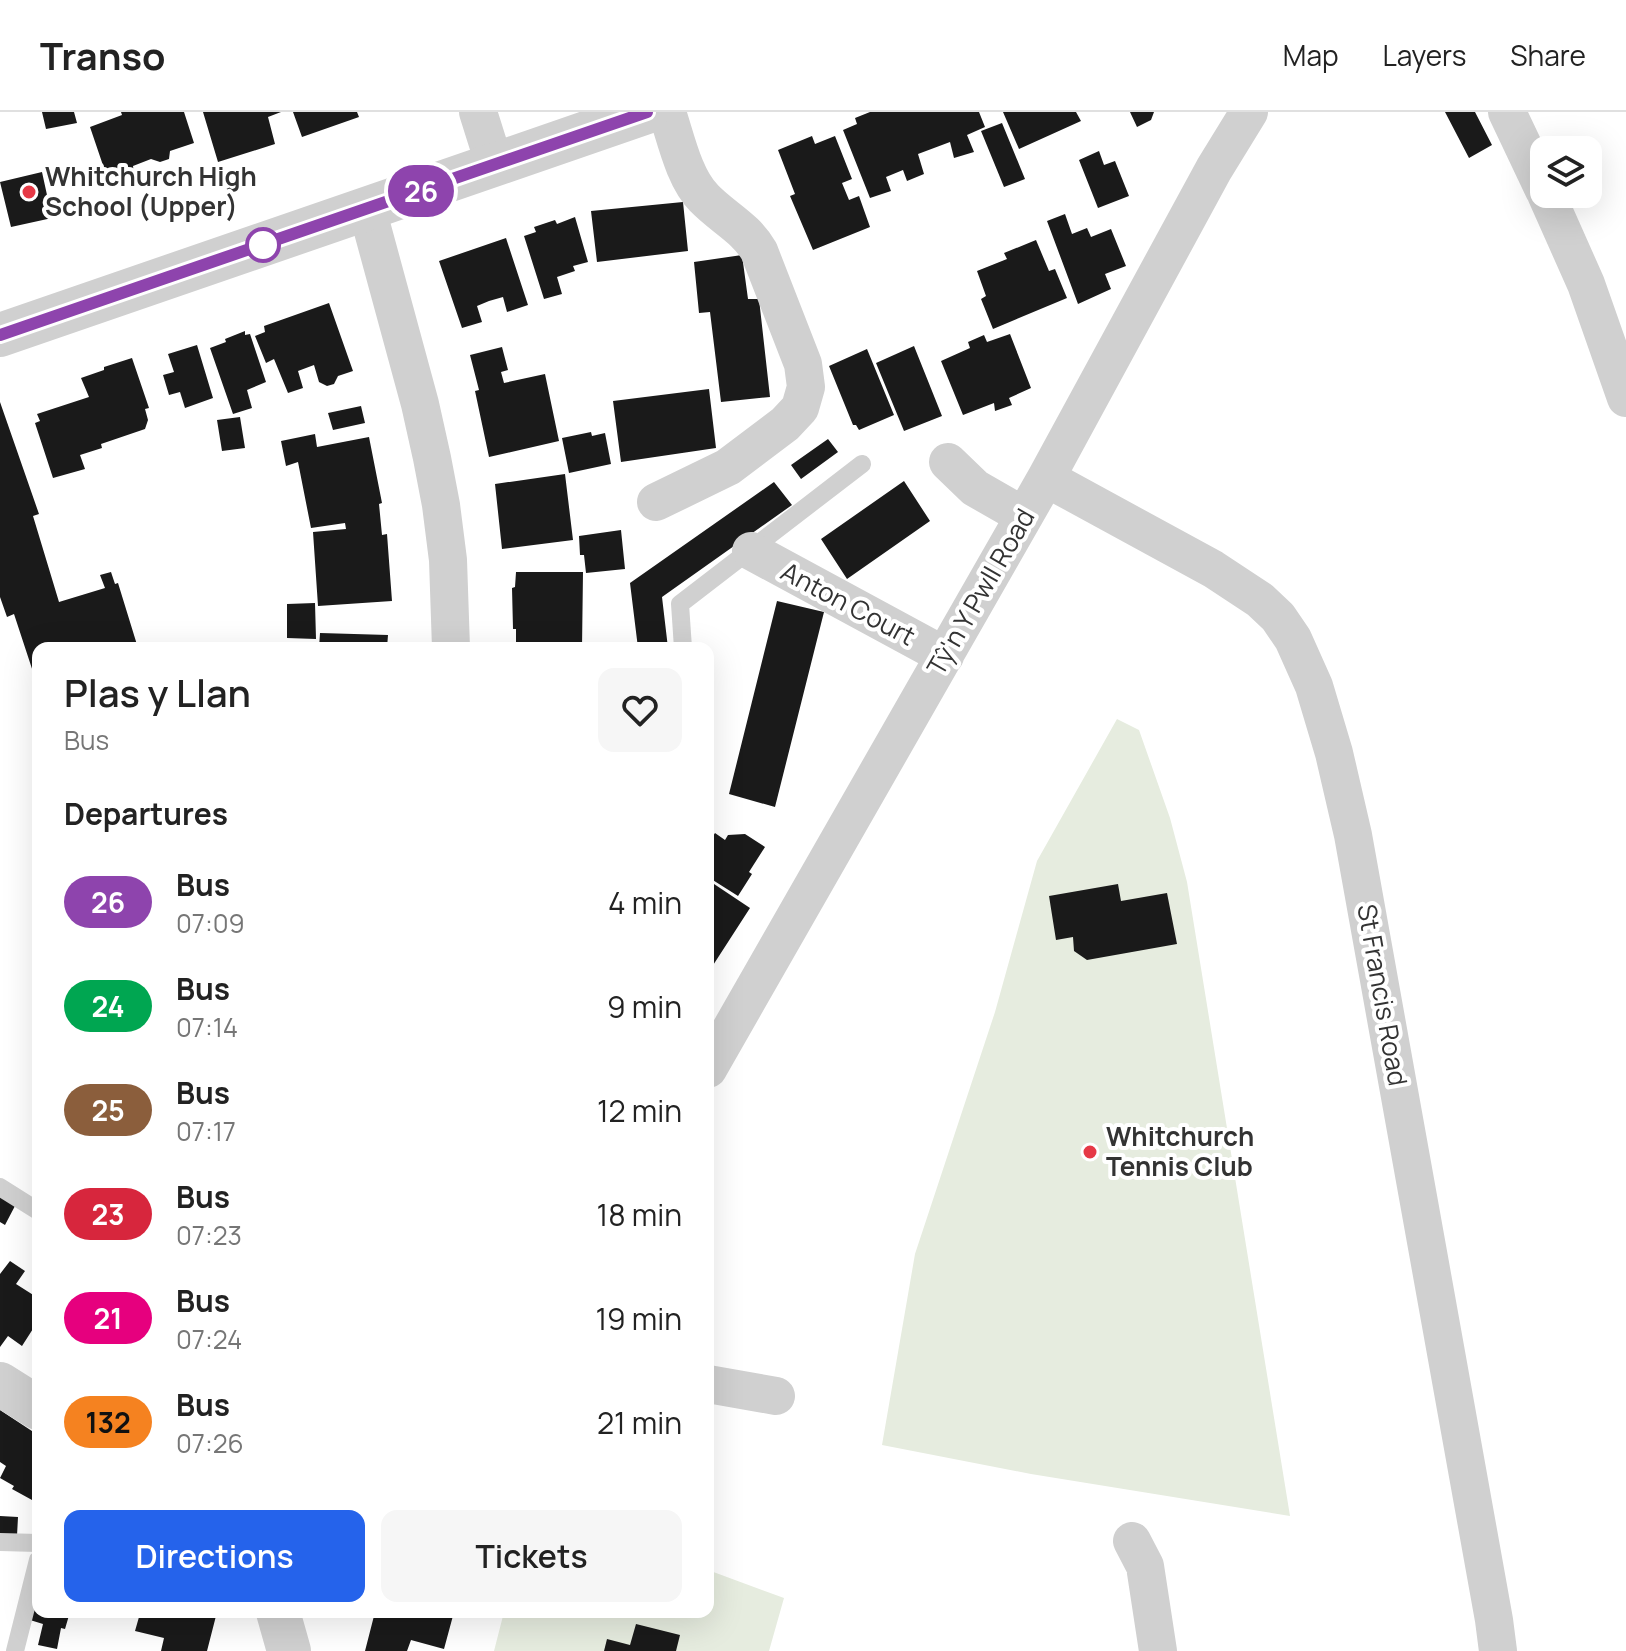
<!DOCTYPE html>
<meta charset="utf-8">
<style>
body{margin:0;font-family:Manrope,sans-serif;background:#f6f6f6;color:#222;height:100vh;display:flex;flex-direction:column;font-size:30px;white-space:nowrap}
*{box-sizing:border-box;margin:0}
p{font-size:26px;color:#767676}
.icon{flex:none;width:44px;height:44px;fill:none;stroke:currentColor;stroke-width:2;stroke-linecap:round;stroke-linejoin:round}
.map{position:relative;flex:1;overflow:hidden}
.drawer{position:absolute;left:32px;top:530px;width:682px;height:976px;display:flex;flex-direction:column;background:#fff;border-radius:16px;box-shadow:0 8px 32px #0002}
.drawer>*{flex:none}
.badge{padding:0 16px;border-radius:26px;font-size:28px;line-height:52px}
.tools{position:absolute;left:1530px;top:24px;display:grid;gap:16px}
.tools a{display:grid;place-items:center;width:72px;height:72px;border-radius:16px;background:#fff;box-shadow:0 8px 32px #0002;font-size:40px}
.map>.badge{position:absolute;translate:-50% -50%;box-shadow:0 0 0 4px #fff}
h2{padding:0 32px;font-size:30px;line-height:72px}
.round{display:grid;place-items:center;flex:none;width:84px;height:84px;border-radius:16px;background:#f6f6f6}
.headline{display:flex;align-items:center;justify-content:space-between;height:136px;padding:0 32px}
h1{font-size:38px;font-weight:600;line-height:60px}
.button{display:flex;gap:16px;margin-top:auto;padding:16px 32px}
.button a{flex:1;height:92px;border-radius:16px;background:#2563eb;color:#fff;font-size:32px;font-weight:600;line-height:92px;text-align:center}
.button a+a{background:#f6f6f6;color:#222}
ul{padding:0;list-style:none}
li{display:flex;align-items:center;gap:24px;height:104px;padding:0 32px}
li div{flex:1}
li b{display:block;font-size:30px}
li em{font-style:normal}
li .badge{min-width:88px;font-weight:700;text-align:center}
header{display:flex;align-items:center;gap:48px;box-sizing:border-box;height:112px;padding:0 40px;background:#fff;border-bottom:2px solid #e0e0e0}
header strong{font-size:38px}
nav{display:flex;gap:44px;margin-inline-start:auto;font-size:28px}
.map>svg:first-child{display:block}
.green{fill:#e6ecdf}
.building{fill:#1a1a1a}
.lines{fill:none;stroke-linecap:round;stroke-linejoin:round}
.service{stroke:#d0d0d0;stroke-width:18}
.minor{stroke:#d0d0d0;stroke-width:38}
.tertiary{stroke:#d0d0d0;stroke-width:44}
.line-casing{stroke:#fff;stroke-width:18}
.line{stroke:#8e44ad;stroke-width:12}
.poi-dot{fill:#e63946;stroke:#fff;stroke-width:3}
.stop-dot{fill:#fff;stroke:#8e44ad;stroke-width:4}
.labels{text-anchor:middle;stroke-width:8;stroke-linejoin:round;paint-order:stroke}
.poi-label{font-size:26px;font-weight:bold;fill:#333;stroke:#fff;text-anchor:start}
.street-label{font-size:26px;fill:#333;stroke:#fff}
</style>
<header>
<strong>Transo</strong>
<nav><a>Map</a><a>Layers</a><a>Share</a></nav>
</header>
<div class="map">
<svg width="1626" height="1539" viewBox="0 0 1626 1539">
<rect width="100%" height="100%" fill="#fff"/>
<path class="green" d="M1117 607 1139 618 1170 706 1187 770 1290 1404 1031 1362 882 1333 915 1142 995 900 1037 749Z
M708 1458 784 1486 769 1539H494L504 1500H708Z"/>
<path class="building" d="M42 0H74L77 11 46 17Z
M121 0H184L194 31 170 39 169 47 160 50 151 47 133 54 134 62 109 71 90 15 122 3Z
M203 0H281L268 5 275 32 218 50Z
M293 0H357L359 5 302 25Z
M870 0H979L985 15 967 23 974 40 954 46 950 30 918 42 924 62 907 69 903 58 886 65 891 79 870 86 843 18 857 12 855 6Z
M1003 0H1076L1081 9 1019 37Z
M1130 0H1154L1151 8 1137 15Z
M1445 0H1475L1492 33 1469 46Z
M1002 11 1025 67 1004 75 981 19Z
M812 24 815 32 835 24 852 67 842 71 849 88 859 84 870 115 813 138 790 84 795 82 778 38Z
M1099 39 1104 53 1115 49 1129 84 1098 96 1079 48Z
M42 60 52 106 11 115 0 70Z
M683 90 688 139 597 150 591 99Z
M1065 102 1072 122 1087 116 1091 125 1111 117 1126 154 1105 162 1111 177 1078 192 1047 109Z
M575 105 588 150 573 154 575 159 557 165 562 182 544 187 524 124 536 120 534 115 555 108 557 112Z
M506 126 528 193 507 200 503 185 489 189 477 194 482 210 462 216 439 149Z
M1036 128 1049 159 1055 157 1067 186 993 217 981 187 986 184 977 159 1007 147 1004 141Z
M742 143 748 187H759L770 285 721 290 710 200 699 201 694 150Z
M329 191 353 259 338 264 334 272 327 274 319 270 314 253 298 259 303 276 288 281 274 247 266 251 255 224 265 220 264 214Z
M245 219V223L250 222 266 270 247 278 252 296 233 302 210 236 226 230 225 227Z
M1010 222 1031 276 1009 286 1012 293 995 299 994 291 963 303 941 249 970 236 968 230 984 223 987 230Z
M197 233 213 286 185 296 180 280 169 283 163 263 174 260 168 242Z
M914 234 942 304 904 319 876 251Z
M502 235 508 258 501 260 504 271 545 262 559 329 489 345 475 279 479 278 470 243Z
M867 237 894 303 859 318 856 313H853L829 254Z
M132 246 149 296 145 297 148 308 145 317 101 332 102 336 80 343 85 357 53 366 35 311 40 309 37 302 89 285 81 266 104 258V255Z
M709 277 716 336 621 350 613 289Z
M0 290 39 402 33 404 59 490 105 476 100 463 111 460 115 472 118 471 138 536H38L37 572 14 502 7 505 0 485Z
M361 294 365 311 333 318 328 301Z
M240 305 245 336 222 339 217 308Z
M591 320 592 324 605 321 611 352 569 361 562 326Z
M315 322 317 335 369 325 382 391 379 392 382 423 387 422 392 489 318 494 313 420 346 417 345 411 311 416 298 350 286 354 281 329Z
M828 327 838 340 801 367 791 353Z
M565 362 573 428 502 437 495 372Z
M904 369 930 409 847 467 821 427Z
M774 370 792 393 662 485 668 536H638L630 471Z
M621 418 625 457 586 461 584 443H580L579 424Z
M516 460H583L582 536H522V530H516V517H513L512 476 515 475Z
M777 489 824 500 775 695 729 682Z
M315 491 316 527 287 526V492Z
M320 521 388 523 387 536H319Z
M715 721 725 728 728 723 745 722 765 735 749 760 752 762 738 784 708 765V724L711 727Z
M708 768 750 796 708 861Z
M1118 772 1121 789 1167 781 1177 832 1087 848 1074 839 1073 825 1056 828 1049 784Z
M0 1082 16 1092 5 1113 0 1110Z
M10 1149 25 1159 16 1172 38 1186V1209L22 1234 8 1224 0 1235V1162Z
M0 1298 38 1323V1387L34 1385 32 1388 12 1377 14 1374 0 1366 6 1354 0 1350Z
M0 1404 18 1405 17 1424 0 1423Z
M38 1480V1500H70L65 1517 61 1516 57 1537 38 1533 43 1512 30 1508Z
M145 1500H217L207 1539H161L164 1526 135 1519 139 1505H144Z
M375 1500H454L444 1537 411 1528 407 1539H365Z
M636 1512 680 1523 676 1539H604L607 1527 630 1533Z"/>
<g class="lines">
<path class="service" d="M683 536 680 492 862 352
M0 1075 38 1099
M0 1430 38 1431
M15 1539 38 1448"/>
<path class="minor" d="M478 0 495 54
M1507 0 1544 78
M1546 82 1586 172 1626 286
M367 97 420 292 432 346 441 393 448 448 451 536
M948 350 975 376 1024 404
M1046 366 1213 457 1260 488 1278 505 1293 527 1314 574 1334 641 1353 723 1494 1508 1498 1539
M656 390 728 355 785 312 800 296 806 275 803 252 759 139C746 116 722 105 704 86 684 66 676 27 667 0
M751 439 945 544
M708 957 1046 366 1214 57 1249 0
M708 1272 776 1284
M1132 1429 1145 1454 1158 1539"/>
<path class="tertiary" d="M0 223 647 0
M0 1272 38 1296
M278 1500 289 1539"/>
</g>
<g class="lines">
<g class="line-casing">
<path id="line" d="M0 223 647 0"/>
</g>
<use href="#line" class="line"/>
</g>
<g class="poi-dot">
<circle cx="29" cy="80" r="8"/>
<circle cx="1090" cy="1040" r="8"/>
</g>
<circle class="stop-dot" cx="263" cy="133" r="16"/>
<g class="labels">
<g class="poi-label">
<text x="45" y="74">Whitchurch High<tspan x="45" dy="30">School (Upper)</tspan></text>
<text x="1106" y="1034">Whitchurch<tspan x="1106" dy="30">Tennis Club</tspan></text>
</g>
<g class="street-label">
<text transform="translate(981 480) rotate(-60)" y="9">Tŷ'n Y Pwll Road</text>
<text transform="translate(848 492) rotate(28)" y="9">Anton Court</text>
<text transform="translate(1382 883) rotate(80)" y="9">St Francis Road</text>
</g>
</g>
</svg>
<div class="tools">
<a><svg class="icon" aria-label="layers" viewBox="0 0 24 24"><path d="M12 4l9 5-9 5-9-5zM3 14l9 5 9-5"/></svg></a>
</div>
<b class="badge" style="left:421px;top:79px;background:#8e44ad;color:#fff">26</b>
<section class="drawer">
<div class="headline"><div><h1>Plas y Llan</h1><p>Bus</p></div><a class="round"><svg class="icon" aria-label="heart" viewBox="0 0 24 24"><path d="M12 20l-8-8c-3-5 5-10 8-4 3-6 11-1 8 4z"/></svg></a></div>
<h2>Departures</h2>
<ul>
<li><span class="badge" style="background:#8e44ad;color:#fff">26</span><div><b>Bus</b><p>07:09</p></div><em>4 min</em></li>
<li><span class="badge" style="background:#00a651;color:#fff">24</span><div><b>Bus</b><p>07:14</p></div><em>9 min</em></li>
<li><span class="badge" style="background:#8b5e3c;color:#fff">25</span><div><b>Bus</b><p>07:17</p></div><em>12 min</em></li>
<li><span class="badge" style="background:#d7263d;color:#fff">23</span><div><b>Bus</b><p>07:23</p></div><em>18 min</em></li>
<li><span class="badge" style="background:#e6007e;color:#fff">21</span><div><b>Bus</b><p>07:24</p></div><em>19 min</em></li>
<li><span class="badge" style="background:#f58220;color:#111">132</span><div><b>Bus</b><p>07:26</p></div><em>21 min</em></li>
</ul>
<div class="button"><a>Directions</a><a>Tickets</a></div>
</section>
</div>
